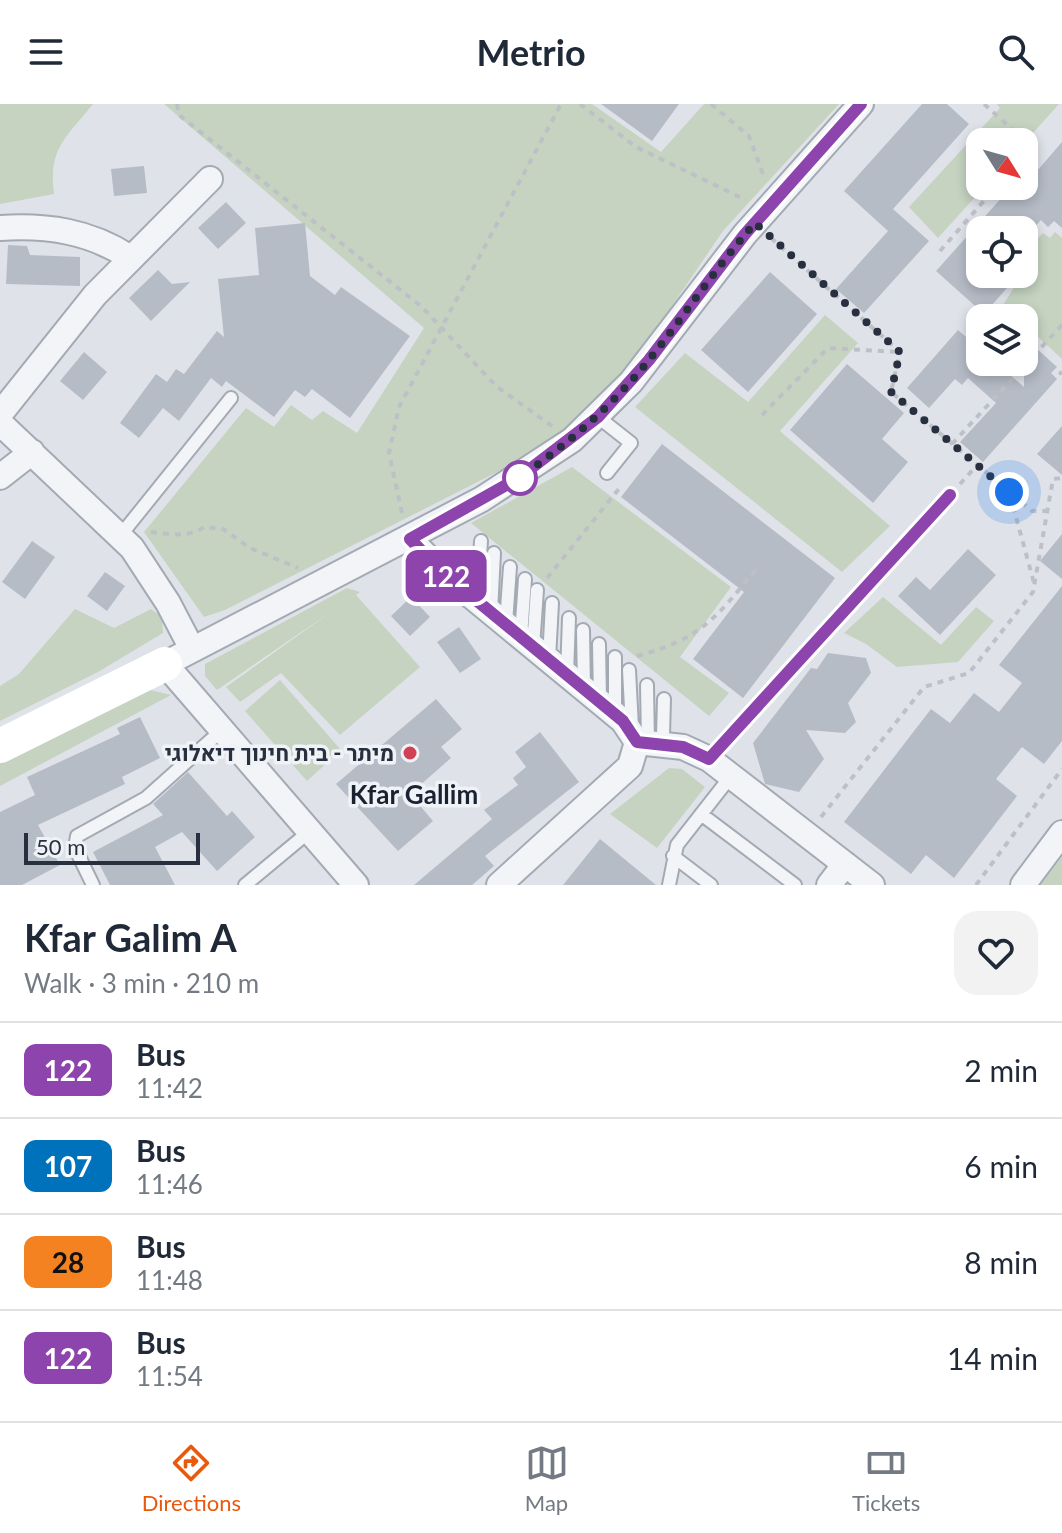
<!DOCTYPE html>
<meta charset="utf-8">
<style>
body{margin:0;font-family:Lato,Heebo,sans-serif;background:#f2f2f3;color:#1f2937;height:100vh;display:flex;flex-direction:column;font-size:30px;white-space:nowrap}
*{box-sizing:border-box;margin:0}
p{font-size:26px;color:#747a83}
.icon{flex:none;width:44px;height:44px;fill:none;stroke:currentColor;stroke-width:2;stroke-linecap:round;stroke-linejoin:round}
.map{position:relative;height:781px;overflow:hidden}
.sheet{display:flex;flex-direction:column;background:#fff;flex:1}
.sheet>*{flex:none}
.badge{padding:0 16px;border-radius:12px;font-size:28px;line-height:52px}
.needle{width:52px;rotate:127deg}
.controls{position:absolute;left:966px;top:24px;display:grid;gap:16px}
.controls a{display:grid;place-items:center;width:72px;height:72px;border-radius:16px;background:#fff;box-shadow:0 4px 12px #0003;font-size:40px}
.scale{position:absolute;left:24px;bottom:20px;width:176px;box-sizing:border-box;padding-left:8px;border:4px solid #283040;border-top:0;font-size:22px;line-height:28px;white-space:nowrap;color:#283040;-webkit-text-stroke:6px #eff2f6;paint-order:stroke}
.you{position:absolute;width:40px;height:40px;margin:-20px;border:6px solid #fff;border-radius:50%;background:#1a73e8;box-shadow:0 0 0 12px #1a73e833}
.map>.badge{position:absolute;translate:-50% -50%;box-shadow:0 0 0 4px #fff}
.round{display:grid;place-items:center;flex:none;width:84px;height:84px;border-radius:24px;background:#f2f2f3}
.overview{display:flex;align-items:center;justify-content:space-between;height:136px;padding:0 24px}
h1{font-size:38px;font-weight:700;line-height:60px}
ul{padding:0;list-style:none}
li{display:flex;align-items:center;gap:24px;height:96px;padding:0 24px;border-top:2px solid #e0e1e3}
li div{flex:1}
li b{display:block;font-size:30px}
li em{font-style:normal}
li .badge{min-width:88px;font-weight:700;text-align:center}
header{display:flex;justify-content:space-between;align-items:center;height:104px;padding:0 24px;background:#fff;font-size:36px;font-weight:700}
.tab-bar{display:flex;justify-content:space-around;align-items:center;height:112px;border-top:2px solid #e0e1e3;background:#fff;font-size:22px;color:#747a83}
.tab-bar a{display:grid;justify-items:center;gap:4px}
.tab-bar .current{color:#ea580c}
.map>svg:first-child{display:block}
.green{fill:#c5d3c0}
.building{fill:#b6bcc6}
.lines{fill:none;stroke-linecap:round;stroke-linejoin:round}
.lane-casing{stroke:#a4aab3;stroke-width:16}
.street-casing{stroke:#a4aab3;stroke-width:28}
.path{stroke:#bdc1c7;stroke-width:4;stroke-dasharray:6 6;stroke-linecap:butt}
.lane{stroke:#f2f4f7;stroke-width:12}
.street{stroke:#f2f4f7;stroke-width:24}
.secondary{stroke:#fff;stroke-width:34}
.line-casing{stroke:#fff;stroke-width:18}
.line{stroke:#8e44ad;stroke-width:12}
.walk{stroke:#283040;stroke-width:8;stroke-dasharray:0 14.4}
.stop-dot{fill:#fff;stroke:#8e44ad;stroke-width:4}
.poi-dot{fill:#d14155;stroke:#eff2f6;stroke-width:3}
.labels{text-anchor:middle;stroke-width:7;stroke-linejoin:round;paint-order:stroke}
.poi-label{font-size:22px;font-weight:bold;fill:#283040;stroke:#eff2f6;text-anchor:end}
.quarter-label{font-size:26px;font-weight:bold;fill:#1a2131;stroke:#eff2f6}
</style>
<header><svg class="icon" aria-label="menu" viewBox="0 0 24 24"><path d="M4 6h16M4 12h16M4 18h16"/></svg>Metrio<svg class="icon" aria-label="search" viewBox="0 0 24 24"><circle cx="10" cy="10" r="6"/><path d="M15 15l6 6"/></svg></header>
<div class="map">
<svg width="1062" height="781" viewBox="0 0 1062 781">
<rect width="100%" height="100%" fill="#dfe3e9"/>
<path class="green" d="M0 0H93C66 34 48 44 54 90L0 100Z
M164 0H592L661 48 704 0H839L723 127 625 271 585 310 521 356 225 506 204 513 144 428 246 304 274 323 291 301 312 316 323 307 357 329 424 224Z
M997 0H1059L1024 39 980 38V82H985L938 134 909 103 1000 4Z
M1055 128 1062 134V255L1024 220V214H1018L1003 201 1015 182 1003 172 1024 170V149L1043 129 1050 134Z
M825 211 858 239 780 327 890 422 842 468 635 303 685 249 748 298Z
M572 363 731 483 680 553 729 589 709 612 471 419Z
M347 484 360 488 356 491 420 563 340 631 281 569 240 598 226 583 332 507 217 586 205 572V560Z
M883 493 941 541 976 503 994 517 958 558 897 563 866 540 844 529Z
M75 505 114 524 151 505 162 513 163 529 98 568 0 617V582L19 570Z
M280 576 341 646 307 677 245 607Z
M146 585 171 591 0 682V654Z
M669 664 682 665 705 683 657 744 610 710Z
M1062 753V781H1040Z"/>
<path class="building" d="M601 0H679L652 37Z
M922 0H947L969 20 893 105 929 137 864 209 836 185 888 127 844 87Z
M1062 38V124L1054 117 1048 123 1041 116 1032 126H980V170H992L1007 184 984 210 936 167 1012 82H1024Z
M144 62 147 89 114 92 111 65Z
M226 98 246 119 218 145 198 124Z
M305 119 310 172 335 191 341 183 410 232 350 314 312 285 305 293 295 286 274 313 226 277 222 283 211 274 179 317 163 304 139 334 120 319 156 270 167 278 176 265 184 270 217 227 224 233 218 175 259 171 255 124Z
M8 141 27 142 30 151 80 153V182L6 180Z
M158 166 172 180 190 178 151 217 129 194Z
M770 168 817 210 748 288 701 246Z
M958 226 980 245V258H995L1024 283V233L1057 263 1051 269 1057 275 983 358 960 338 996 299 968 274 962 281 955 275 929 304 907 284Z
M84 248 107 268 83 296 60 277Z
M847 260 904 309 882 335 908 358 873 399 790 326Z
M1062 322V371L1037 350Z
M662 340 835 474 743 594 693 555 744 488 621 393Z
M1062 430V475L1040 457Z
M32 437 55 453 25 495 2 478Z
M968 445 996 471 940 531 898 492 916 473 930 486Z
M105 468 125 482 107 507 87 492Z
M1062 482V637L1044 660 1022 643 996 675 1017 692 954 774 926 751 911 770 844 718 931 605 950 619 974 589 999 608 1022 579 999 561Z
M411 493 430 513 410 532 391 512Z
M459 523 481 555 460 569 437 538Z
M828 549 866 554 871 569 848 599 856 618 845 629 806 626 824 655 799 688 765 680 753 639 811 564 817 565Z
M436 595 462 625 441 643 451 654 410 690 433 717 398 747 336 680Z
M140 613 160 654 122 673 125 680 38 721 60 761 22 781H0V708L35 691 27 673 120 630 117 624Z
M540 628 579 678 485 752 494 762 472 781H414L492 715 484 706 518 681 513 674 526 663 515 648Z
M188 668 227 712 232 707 255 733 217 767 182 728 155 743 175 781H110L93 748 163 711 153 700Z
M600 735 656 781H563Z"/>
<g class="lines">
<g class="lane-casing">
<path id="lane" d="M598 313 631 339 607 369
M120 432 231 294
M477 497 481 437
M491 508 494 449
M506 519 510 463
M583 526 584 583
M521 532 525 475
M599 540 600 596
M533 543 537 486
M549 555 552 499
M629 566 632 623
M567 570 569 514
M647 581 648 639
M615 610V553
M654 642 663 632 664 595
M709 655 950 391
M701 710 795 781
M673 752 711 781
M93 781 75 744 77 732 146 694 222 626
M245 781 310 727
M669 781 677 741 731 672"/>
</g>
<g class="street-casing">
<path id="street" d="M0 124C47 121 89 127 129 153
M0 310 95 191 210 75
M0 319 132 444 168 499 192 545
M0 373 32 348
M410 435 442 468 623 617 637 638 630 662 499 781
M637 638 683 643 709 655 872 781
M356 781 165 560 482 395 572 336 631 278 745 130 861 0
M829 781 845 760
M1023 781 1062 729"/>
</g>
<path class="path" d="M177 0 179 11 422 203 496 282 552 322
M580 0 636 43 746 96
M711 0 749 32 764 73
M984 0 1032 43 1024 52
M771 134 900 248 891 288 1032 407H1048
M940 147 997 82
M1059 268 1062 270
M762 311 828 244 899 248
M952 340 1062 221
M960 380 977 361
M1010 391 1034 479
M402 409 389 349 399 303 561 0
M151 428C169 430 188 434 204 423L223 425 250 444 298 464
M547 474 622 381
M637 552C701 535 716 514 757 464
M821 713 924 583 969 569 1033 488 1053 375 1062 374
M976 781 1062 665"/>
<use href="#lane" class="lane"/>
<use href="#street" class="street"/>
<path class="secondary" d="M0 642 165 560"/>
</g>
<g class="lines">
<g class="line-casing">
<path id="line" d="M861 0 745 130 649 256 598 313 517 375 410 435 442 468 623 617 637 638 683 643 709 655 950 391"/>
</g>
<use href="#line" class="line"/>
<path class="walk" d="M520 374 517 375C567 341 611 303 649 256 685 211 717 162 755 119L900 248 891 288 1009 388"/>
</g>
<circle class="stop-dot" cx="520" cy="374" r="16"/>
<circle class="poi-dot" cx="410" cy="649" r="8"/>
<g class="labels">
<g class="poi-label">
<text x="394" y="657">מיתר - בית חינוך דיאלוגי</text>
</g>
<g class="quarter-label">
<text x="414" y="700">Kfar Gallim</text>
</g>
</g>
</svg>
<div class="controls">
<a><svg class="needle" viewBox="-14 -14 28 28"><path d="M0-13l5 13h-10z" fill="#e53935"/><path d="M0 13l5-13h-10z" fill="#747a83"/></svg></a>
<a><svg class="icon" aria-label="locate" viewBox="0 0 24 24"><circle cx="12" cy="12" r="6"/><path d="M12 2v4M12 18v4M2 12h4M18 12h4"/></svg></a>
<a><svg class="icon" aria-label="layers" viewBox="0 0 24 24"><path d="M12 4l9 5-9 5-9-5zM3 14l9 5 9-5"/></svg></a>
</div>
<div class="scale">50 m</div>
<div class="you" style="left:1009px;top:388px"></div>
<b class="badge" style="left:446px;top:472px;background:#8e44ad;color:#fff">122</b>
</div>
<section class="sheet">
<div class="overview"><div><h1>Kfar Galim A</h1><p>Walk · 3 min · 210 m</p></div><a class="round"><svg class="icon" aria-label="heart" viewBox="0 0 24 24"><path d="M12 20l-8-8c-3-5 5-10 8-4 3-6 11-1 8 4z"/></svg></a></div>
<ul>
<li><span class="badge" style="background:#8e44ad;color:#fff">122</span><div><b>Bus</b><p>11:42</p></div><em>2 min</em></li>
<li><span class="badge" style="background:#0072bc;color:#fff">107</span><div><b>Bus</b><p>11:46</p></div><em>6 min</em></li>
<li><span class="badge" style="background:#f58220;color:#111">28</span><div><b>Bus</b><p>11:48</p></div><em>8 min</em></li>
<li><span class="badge" style="background:#8e44ad;color:#fff">122</span><div><b>Bus</b><p>11:54</p></div><em>14 min</em></li>
</ul>
</section>
<nav class="tab-bar">
<a class="current"><svg class="icon" aria-label="directions" viewBox="0 0 24 24"><path d="M12 3l9 9-9 9-9-9zM9 14v-3h6M13 9l2 2-2 2"/></svg>Directions</a>
<a><svg class="icon" aria-label="map" viewBox="0 0 24 24"><path d="M3 6l6-2 6 2 6-2v14l-6 2-6-2-6 2zM9 4v14M15 6v14"/></svg>Map</a>
<a><svg class="icon" aria-label="tickets" viewBox="0 0 24 24"><path d="M3 7h18v10H3zM15 7v10"/></svg>Tickets</a>
</nav>
